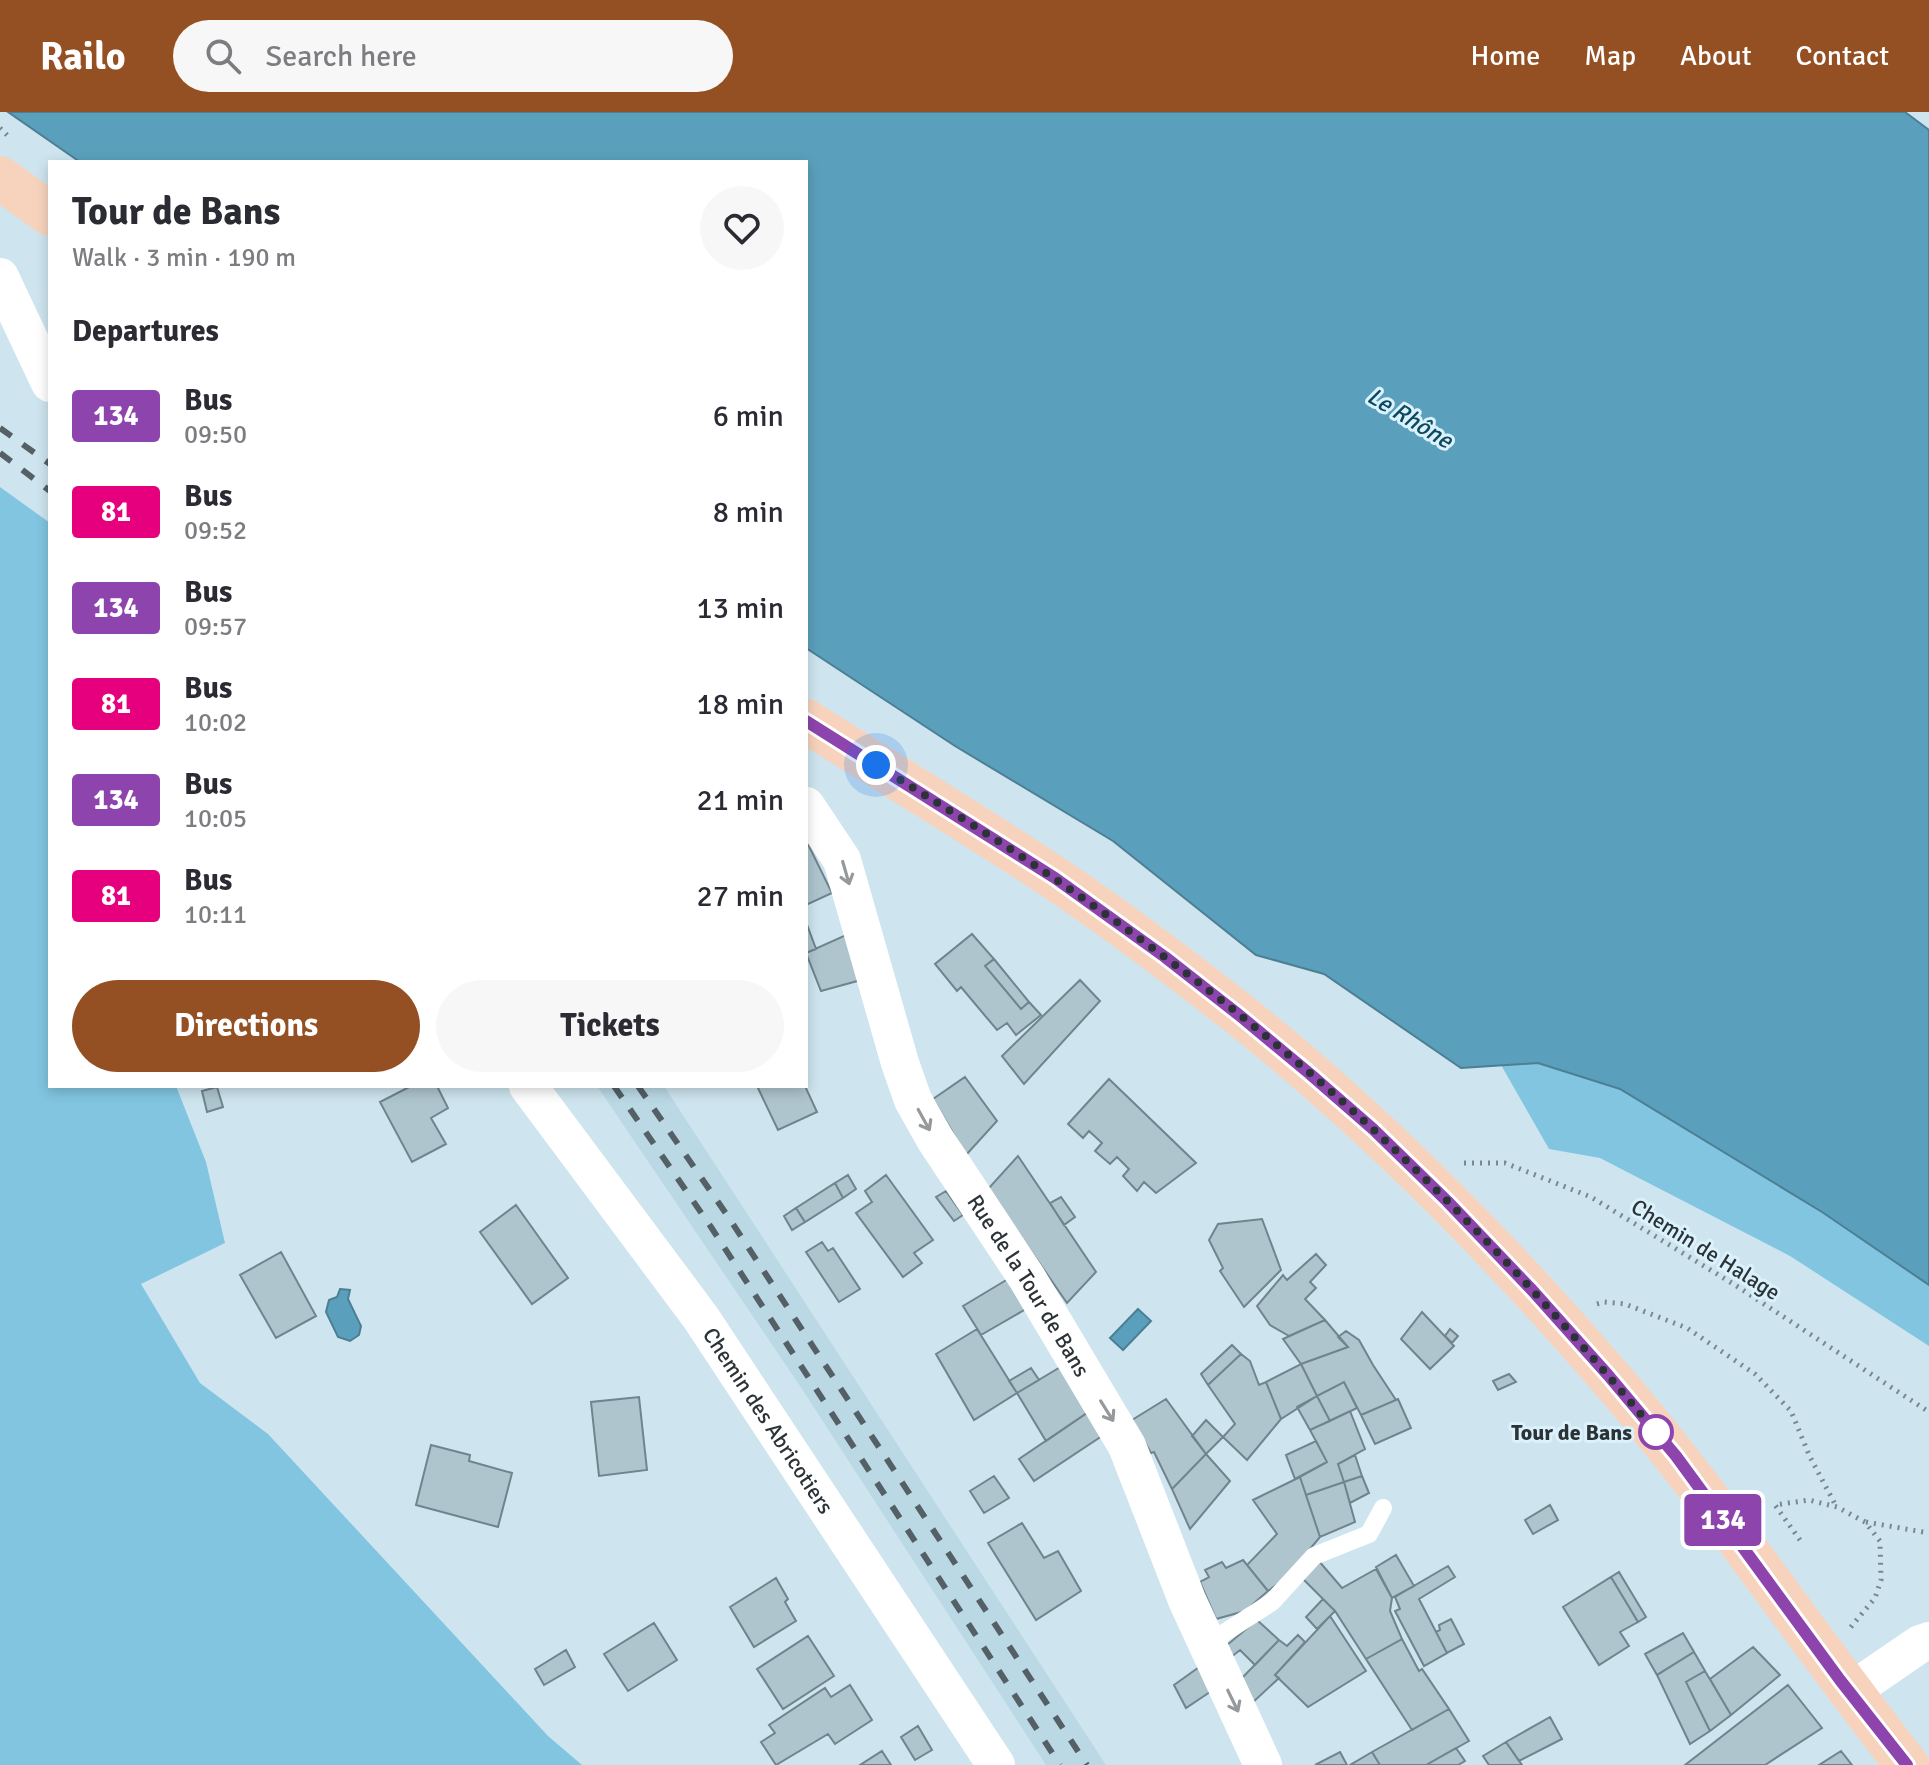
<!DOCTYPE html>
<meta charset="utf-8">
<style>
body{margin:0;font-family:Signika,sans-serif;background:#f7f7f7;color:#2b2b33;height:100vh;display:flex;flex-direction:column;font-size:30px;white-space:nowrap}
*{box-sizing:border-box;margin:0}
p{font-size:26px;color:#7c7c81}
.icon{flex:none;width:44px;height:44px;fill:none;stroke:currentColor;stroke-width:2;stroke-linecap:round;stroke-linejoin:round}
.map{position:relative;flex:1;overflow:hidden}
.details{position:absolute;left:48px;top:48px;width:760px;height:928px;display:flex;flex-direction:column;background:#fff;border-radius:0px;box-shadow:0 4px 12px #0003}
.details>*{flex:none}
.badge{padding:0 16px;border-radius:6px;font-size:28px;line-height:52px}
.you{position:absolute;width:40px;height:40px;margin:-20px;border:6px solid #fff;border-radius:50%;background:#1a73e8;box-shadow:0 0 0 12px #1a73e833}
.map>.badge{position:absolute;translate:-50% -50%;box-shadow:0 0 0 4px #fff}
h2{padding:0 24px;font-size:30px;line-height:72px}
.round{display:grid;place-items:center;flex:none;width:84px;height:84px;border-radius:42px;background:#f7f7f7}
.overview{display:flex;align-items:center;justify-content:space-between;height:136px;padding:0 24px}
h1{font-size:38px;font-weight:700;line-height:60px}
.button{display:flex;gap:16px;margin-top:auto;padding:16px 24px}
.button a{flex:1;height:92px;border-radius:48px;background:#945023;color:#fff;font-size:32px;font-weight:700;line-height:92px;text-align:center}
.button a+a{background:#f7f7f7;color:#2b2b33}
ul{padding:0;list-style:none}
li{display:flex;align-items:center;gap:24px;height:96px;padding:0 24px}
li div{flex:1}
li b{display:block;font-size:30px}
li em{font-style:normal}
li .badge{min-width:88px;font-weight:700;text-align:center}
header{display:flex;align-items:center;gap:48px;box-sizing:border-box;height:112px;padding:0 40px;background:#945023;color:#fff}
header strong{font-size:38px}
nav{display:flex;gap:44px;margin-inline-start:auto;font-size:28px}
.search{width:560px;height:72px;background:#f7f7f7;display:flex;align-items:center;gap:20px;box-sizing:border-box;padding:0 28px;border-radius:44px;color:#7c7c81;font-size:30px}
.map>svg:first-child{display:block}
.built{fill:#bad9e5}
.green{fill:#82c5e1}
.water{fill:#5aa0bc;stroke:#4c7f94;stroke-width:2}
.building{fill:#aec5ce;stroke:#6f848d;stroke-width:2}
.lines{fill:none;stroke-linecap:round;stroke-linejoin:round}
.path{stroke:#78888e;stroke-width:5;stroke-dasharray:2 6;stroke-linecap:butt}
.lane{stroke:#fff;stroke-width:18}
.street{stroke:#fff;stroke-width:38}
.primary{stroke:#f7d3bd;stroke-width:44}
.rail{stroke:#546066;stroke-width:6;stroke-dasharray:14 14;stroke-linecap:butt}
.oneway{stroke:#95999b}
.line-casing{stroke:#fff;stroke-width:18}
.line{stroke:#8e44ad;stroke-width:12}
.walk{stroke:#2b3337;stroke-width:8;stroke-dasharray:0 14.4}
.stop-dot{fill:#fff;stroke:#8e44ad;stroke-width:4}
.labels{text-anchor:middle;stroke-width:6;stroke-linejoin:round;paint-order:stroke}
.street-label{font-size:22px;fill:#2b3337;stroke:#dbf2fc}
.stop-label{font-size:22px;font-weight:bold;fill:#2b3337;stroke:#dbf2fc;text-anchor:end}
.water-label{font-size:24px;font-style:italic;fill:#0d495e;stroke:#dbf2fc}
</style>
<header>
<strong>Railo</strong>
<div class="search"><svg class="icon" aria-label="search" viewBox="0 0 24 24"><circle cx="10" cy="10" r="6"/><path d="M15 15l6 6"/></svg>Search here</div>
<nav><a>Home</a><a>Map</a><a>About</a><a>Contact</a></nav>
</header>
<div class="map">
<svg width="1929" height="1653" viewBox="0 0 1929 1653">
<rect width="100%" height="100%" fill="#cee5ef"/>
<path class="built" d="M597 974H664L1106 1653H1046L798 1271Z"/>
<path class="green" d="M0 375 50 411V974H176L206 1050 225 1131 141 1172 200 1271 268 1322 548 1624 582 1653H0Z
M1538 951 1620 977 1822 1100 1929 1173V1234L1790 1144 1600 1046 1549 1037 1501 953Z"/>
<path class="water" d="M8 0H1905L1929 18V1173L1822 1100 1620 977 1538 951 1461 956 1324 862 1256 843 1113 729 955 634 806 536V50H80Z
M340 1177 350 1178 348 1187 361 1214 359 1223 350 1229 338 1225 326 1200 329 1188 337 1185Z
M1138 1197 1151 1209 1123 1238 1110 1226Z"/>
<path class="building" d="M806 728 832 781 806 793Z
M806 810 816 837 806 841Z
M972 822 994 847 985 854 1021 897 1029 890 1041 903 1016 923 1007 911 997 918 961 875 957 879 935 852Z
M846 823 861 868 821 879 806 841Z
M994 847 1029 890 1021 897 985 854Z
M1080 868 1100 889 1024 972 1002 944Z
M965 965 997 1009 966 1043 933 987Z
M1109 967 1196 1051 1156 1081 1144 1070 1137 1079 1123 1064 1129 1057 1117 1045 1110 1052 1095 1039 1102 1031 1089 1019 1083 1026 1068 1012Z
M411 974H437L448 996 431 1006 446 1032 412 1050 380 990Z
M757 974H805L817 1000 778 1018Z
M217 975 223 995 207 1000 202 979Z
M1018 1044 1096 1160 1067 1191 988 1077Z
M848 1063 856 1077 843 1086 835 1071Z
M886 1063 933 1128 914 1141 922 1151 903 1165 856 1101 872 1090 865 1079Z
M835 1071 843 1086 805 1110 796 1096Z
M946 1079 963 1103 954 1109 936 1085Z
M1061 1085 1075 1105 1064 1113 1050 1091Z
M516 1093 568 1166 532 1192 480 1120Z
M796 1096 805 1110 792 1118 784 1104Z
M1262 1107 1281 1158 1244 1195 1220 1159 1223 1156 1209 1128 1218 1112Z
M822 1130 828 1139 833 1136 860 1177 839 1190 806 1140Z
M281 1140 316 1204 276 1226 240 1163Z
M1316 1142 1326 1153 1310 1170 1316 1176 1305 1187 1325 1208 1289 1224 1270 1213 1257 1194 1283 1163 1287 1168Z
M1008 1167 1026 1197 981 1223 963 1194Z
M1422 1200 1454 1234 1430 1257 1401 1227Z
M1325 1208 1348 1235 1301 1252 1283 1227Z
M977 1217 1017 1281 974 1308 936 1242Z
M1450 1217 1458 1224 1452 1231 1445 1224Z
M1346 1219 1359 1228 1373 1253 1396 1288 1361 1303 1344 1270 1317 1284 1301 1252 1348 1235 1338 1225Z
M1232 1233 1241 1242 1208 1273 1201 1262Z
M1241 1242 1250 1249 1259 1273 1266 1270 1281 1307 1247 1348 1223 1325 1235 1312 1208 1273Z
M1301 1252 1317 1284 1281 1307 1266 1270Z
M1062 1254 1090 1299 1046 1329 1017 1281Z
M1031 1256 1039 1268 1017 1281 1009 1269Z
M1509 1262 1516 1270 1498 1278 1493 1269Z
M1344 1270 1357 1296 1330 1309 1317 1284Z
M1317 1284 1330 1309 1310 1318 1297 1295Z
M639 1285 647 1358 599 1364 591 1290Z
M1166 1287 1206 1342 1172 1377 1154 1340 1151 1341 1132 1308Z
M1398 1287 1411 1316 1375 1332 1361 1303Z
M1090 1299 1105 1322 1034 1369 1019 1347Z
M1350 1299 1365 1337 1338 1352 1344 1370 1306 1383 1300 1365 1327 1350 1310 1318Z
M1206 1308 1223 1325 1206 1342 1192 1324Z
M1316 1329 1327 1350 1295 1367 1286 1343Z
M431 1333 470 1343 469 1349 512 1361 498 1415 416 1393Z
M1206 1342 1230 1369 1190 1417 1172 1377Z
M1355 1343 1362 1364 1344 1370 1338 1352Z
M994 1364 1009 1386 984 1401 970 1379Z
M1362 1364 1369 1381 1350 1391 1344 1370Z
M1300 1365 1320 1425 1285 1467 1268 1479 1247 1453 1277 1422 1253 1388Z
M1344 1370 1355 1410 1320 1425 1306 1383Z
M1550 1393 1558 1408 1533 1422 1525 1408Z
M1022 1411 1044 1446 1058 1439 1081 1479 1036 1508 988 1431Z
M1396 1443 1414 1474 1392 1486 1376 1455Z
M1243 1448 1268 1479 1245 1499 1216 1507 1200 1470 1209 1465 1205 1458 1222 1450 1226 1456Z
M1318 1448 1342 1476 1376 1457 1392 1486 1390 1499 1402 1527 1366 1547 1335 1499 1301 1465Z
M1448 1454 1455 1465 1419 1487 1447 1541 1424 1554 1395 1499 1400 1497 1395 1485Z
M1619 1460 1646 1505 1638 1510 1611 1465Z
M1611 1465 1638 1510 1620 1520 1629 1534 1599 1553 1563 1495Z
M776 1466 788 1487 785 1490 796 1509 754 1535 730 1495Z
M1323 1487 1335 1499 1317 1517 1306 1505Z
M1330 1504 1366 1559 1308 1595 1275 1563Z
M1451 1507 1464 1532 1447 1541 1436 1520 1440 1518 1439 1513Z
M1257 1508 1279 1528 1255 1553 1240 1538 1230 1546 1227 1533Z
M654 1511 677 1548 628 1579 604 1542Z
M1683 1521 1694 1540 1657 1563 1645 1542Z
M1298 1523 1305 1530 1275 1563 1279 1566 1251 1592 1241 1567 1279 1528 1287 1534Z
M808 1524 834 1564 783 1597 757 1557Z
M1402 1527 1419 1559 1422 1557 1449 1597 1412 1618 1366 1547Z
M1753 1535 1780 1563 1731 1603 1710 1567Z
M566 1538 575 1555 544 1573 535 1557Z
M1694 1540 1705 1559 1686 1570 1710 1619 1690 1632 1657 1563Z
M1202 1553 1213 1578 1186 1596 1174 1573Z
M1705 1559 1731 1603 1710 1619 1686 1570Z
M850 1573 872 1608 835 1632 828 1622 776 1653 761 1630 775 1621 769 1613 825 1576 831 1585Z
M1788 1573 1822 1616 1765 1653H1685Z
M1449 1597 1469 1629 1426 1653H1380L1372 1640Z
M1550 1605 1562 1627 1519 1649 1506 1630Z
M918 1614 932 1638 915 1648 901 1625Z
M1506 1630 1522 1653H1489L1483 1644Z
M1456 1636 1465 1649 1458 1653H1429L1428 1652Z
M882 1639 891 1653H860Z
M1841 1639 1852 1653H1819Z
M1340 1640 1347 1653H1315Z
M1372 1640 1380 1653H1350Z"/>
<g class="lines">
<path class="path" d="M0 16 11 27
M1464 1051H1505L1591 1085 1735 1173 1929 1300
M1597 1192 1604 1190 1625 1192 1687 1216 1755 1262 1791 1299 1810 1345 1836 1394
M1866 1410 1929 1421
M1800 1428 1775 1393 1809 1388 1837 1395 1865 1410 1880 1429 1881 1468 1875 1486 1850 1516"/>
<path class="lane" d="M1207 1532 1272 1490 1314 1444 1369 1422 1383 1396"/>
<g class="street">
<path d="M0 165 50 271"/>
<path id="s1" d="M806 694 842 748 900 951 913 988 935 1027 1027 1166 1127 1334 1187 1488 1263 1653"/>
<path id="s2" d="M528 974 701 1206 996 1653"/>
<path d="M1850 1580 1920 1532 1929 1529"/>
</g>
<path class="primary" d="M0 66 50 102
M806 609C888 661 972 711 1053 765 1117 808 1179 855 1239 902 1373 1009 1495 1132 1607 1262 1715 1386 1805 1524 1907 1653"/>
<path class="rail" d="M0 316 50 352
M0 341 50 379
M614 974 711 1115 1060 1653
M638 974 727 1103 1087 1653"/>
</g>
<defs><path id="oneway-shaft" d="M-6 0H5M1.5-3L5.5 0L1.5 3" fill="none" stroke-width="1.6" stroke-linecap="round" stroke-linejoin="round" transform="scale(2)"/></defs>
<g class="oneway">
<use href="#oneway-shaft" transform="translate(846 761) rotate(74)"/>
<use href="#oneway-shaft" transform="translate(924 1008) rotate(61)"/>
<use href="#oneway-shaft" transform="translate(1107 1299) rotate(58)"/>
<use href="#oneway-shaft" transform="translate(1233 1589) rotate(64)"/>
</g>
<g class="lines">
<g class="line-casing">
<path id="line" d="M806 609 1055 766 1165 845 1239 903 1310 962 1373 1017 1447 1089 1532 1178 1608 1263 1676 1344 1840 1568 1907 1653"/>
</g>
<use href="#line" class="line"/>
<path class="walk" d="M876 653C936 690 997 727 1055 767 1143 827 1230 892 1311 962 1438 1071 1552 1195 1659 1324L1656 1320"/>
</g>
<circle class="stop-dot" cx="1656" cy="1320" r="16"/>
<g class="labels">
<g class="street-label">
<text transform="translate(1706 1137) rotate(32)" y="8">Chemin de Halage</text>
<text dy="8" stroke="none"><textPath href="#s1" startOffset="534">Rue de la Tour de Bans</textPath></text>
<text dy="8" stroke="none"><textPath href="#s2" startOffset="412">Chemin des Abricotiers</textPath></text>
</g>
<g class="stop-label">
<text x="1632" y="1328">Tour de Bans</text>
</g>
<g class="water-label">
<text transform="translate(1410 306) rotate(31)" y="8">Le Rhône</text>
</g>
</g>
</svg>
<div class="you" style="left:876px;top:653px"></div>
<b class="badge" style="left:1723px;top:1408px;background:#8e44ad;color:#fff">134</b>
<section class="details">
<div class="overview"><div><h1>Tour de Bans</h1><p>Walk · 3 min · 190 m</p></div><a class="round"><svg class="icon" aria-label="heart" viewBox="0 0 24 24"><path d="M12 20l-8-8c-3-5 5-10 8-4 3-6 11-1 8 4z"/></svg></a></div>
<h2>Departures</h2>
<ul>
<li><span class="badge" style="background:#8e44ad;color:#fff">134</span><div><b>Bus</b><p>09:50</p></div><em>6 min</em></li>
<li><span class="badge" style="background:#e6007e;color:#fff">81</span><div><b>Bus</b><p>09:52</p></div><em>8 min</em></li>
<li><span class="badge" style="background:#8e44ad;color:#fff">134</span><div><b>Bus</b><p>09:57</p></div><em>13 min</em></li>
<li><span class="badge" style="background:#e6007e;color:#fff">81</span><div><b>Bus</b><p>10:02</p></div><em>18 min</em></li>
<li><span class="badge" style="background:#8e44ad;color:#fff">134</span><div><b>Bus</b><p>10:05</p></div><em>21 min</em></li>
<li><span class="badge" style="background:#e6007e;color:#fff">81</span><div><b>Bus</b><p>10:11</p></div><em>27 min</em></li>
</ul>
<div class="button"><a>Directions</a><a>Tickets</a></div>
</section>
</div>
